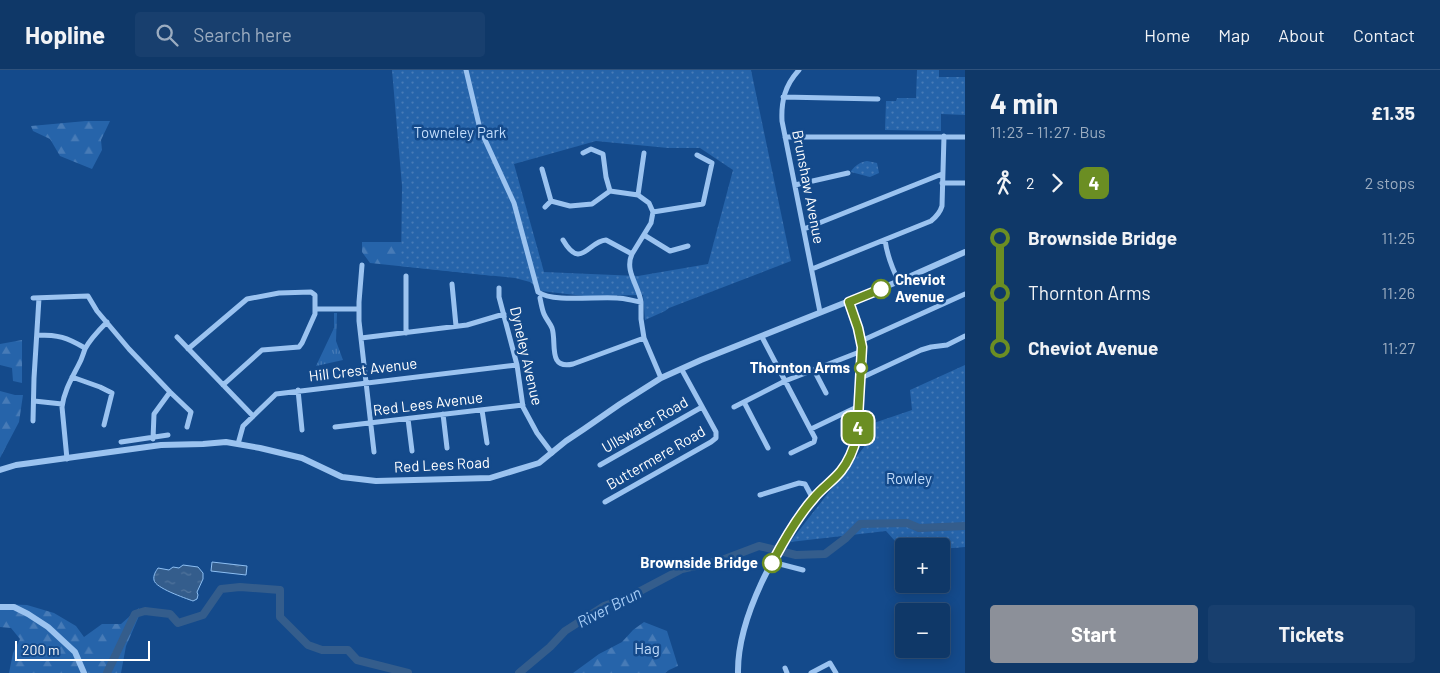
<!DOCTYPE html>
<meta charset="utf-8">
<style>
body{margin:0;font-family:Barlow,sans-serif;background:#183f6e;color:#f1f3f6;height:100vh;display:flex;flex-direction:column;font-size:19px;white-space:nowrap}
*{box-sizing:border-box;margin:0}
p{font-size:16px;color:#9bacc0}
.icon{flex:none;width:28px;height:28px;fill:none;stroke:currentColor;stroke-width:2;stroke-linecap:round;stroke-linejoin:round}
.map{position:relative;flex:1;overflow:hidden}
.drawer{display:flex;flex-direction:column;background:#0f3868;width:475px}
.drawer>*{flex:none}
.badge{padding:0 10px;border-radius:8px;font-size:18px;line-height:32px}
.controls{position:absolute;left:895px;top:468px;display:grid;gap:10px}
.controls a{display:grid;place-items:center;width:55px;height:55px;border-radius:5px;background:#0f3868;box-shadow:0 2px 12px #0003,0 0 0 1px #2f527c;font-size:25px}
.scale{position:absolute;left:15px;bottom:12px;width:135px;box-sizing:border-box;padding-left:5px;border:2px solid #fff;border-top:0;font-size:14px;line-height:18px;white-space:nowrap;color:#fff;-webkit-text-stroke:4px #144a8b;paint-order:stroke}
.map>.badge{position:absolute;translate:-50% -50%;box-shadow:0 0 0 2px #fff}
.legs{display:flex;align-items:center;gap:8px;height:55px;padding:0 25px;font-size:16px}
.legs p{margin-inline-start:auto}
.overview{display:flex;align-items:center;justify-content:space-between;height:85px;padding:0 25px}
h1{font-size:28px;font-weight:700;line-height:38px}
.cta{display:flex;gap:10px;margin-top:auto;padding:10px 25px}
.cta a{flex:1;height:58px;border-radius:5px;background:#8c9099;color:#fff;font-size:20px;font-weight:700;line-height:58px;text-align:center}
.cta a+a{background:#183f6e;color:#f1f3f6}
ul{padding:0 25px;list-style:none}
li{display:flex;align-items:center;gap:18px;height:55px;font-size:19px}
li i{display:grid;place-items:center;width:8px;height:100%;margin:0 6px;background:currentColor}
li i::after{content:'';width:12px;height:12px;margin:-6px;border:4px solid;border-radius:50%;background:#0f3868}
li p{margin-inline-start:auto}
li:first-child i{background:linear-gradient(#0000 50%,currentColor 0)}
li:last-child i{background:linear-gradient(currentColor 50%,#0000 0)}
header{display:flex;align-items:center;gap:30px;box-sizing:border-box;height:70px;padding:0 25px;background:#0f3868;border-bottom:1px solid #2f527c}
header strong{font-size:24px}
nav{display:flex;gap:28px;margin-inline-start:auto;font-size:18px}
.search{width:350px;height:45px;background:#183f6e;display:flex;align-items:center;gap:12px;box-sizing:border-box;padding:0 18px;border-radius:5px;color:#9bacc0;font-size:19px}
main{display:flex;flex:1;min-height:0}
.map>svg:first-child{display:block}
.grass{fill:url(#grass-tufts)}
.forest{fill:url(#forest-firs)}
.park{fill:url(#park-dots);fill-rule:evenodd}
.water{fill:url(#water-ripples);stroke:#8dbff3}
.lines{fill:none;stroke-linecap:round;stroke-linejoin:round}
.river{stroke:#345d8c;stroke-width:8}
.minor{stroke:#9bc3f0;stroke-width:5}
.tertiary{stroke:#9bc3f0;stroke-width:6}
.line-1-casing{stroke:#fff;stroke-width:11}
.line-1{stroke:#6b8e23;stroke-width:8}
.stop-1-dot{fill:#fff;stroke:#6b8e23;stroke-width:2.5}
.labels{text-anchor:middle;stroke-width:5;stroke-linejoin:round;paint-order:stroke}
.park-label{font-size:15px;fill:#c2ddfc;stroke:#144a8b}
.street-label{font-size:15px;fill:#fff;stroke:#144a8b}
.stop-label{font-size:15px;font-weight:bold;fill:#fff;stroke:#144a8b;text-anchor:end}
.water-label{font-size:16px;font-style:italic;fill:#a7cdf7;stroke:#144a8b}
</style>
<header>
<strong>Hopline</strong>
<div class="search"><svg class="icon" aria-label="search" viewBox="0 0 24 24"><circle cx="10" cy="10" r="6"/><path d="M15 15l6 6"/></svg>Search here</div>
<nav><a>Home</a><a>Map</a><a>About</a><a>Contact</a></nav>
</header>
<main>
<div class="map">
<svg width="965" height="603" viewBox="0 0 965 603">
<defs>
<pattern id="grass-tufts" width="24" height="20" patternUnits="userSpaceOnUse" patternTransform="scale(1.25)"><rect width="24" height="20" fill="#2664aa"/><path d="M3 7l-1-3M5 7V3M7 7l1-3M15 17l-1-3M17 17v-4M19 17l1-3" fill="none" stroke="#477bb7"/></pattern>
<pattern id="forest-firs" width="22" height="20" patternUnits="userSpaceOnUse" patternTransform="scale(1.25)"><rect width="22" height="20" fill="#2664aa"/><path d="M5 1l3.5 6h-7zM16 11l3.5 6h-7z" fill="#477bb7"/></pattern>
<pattern id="park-dots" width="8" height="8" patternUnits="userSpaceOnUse" patternTransform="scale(1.25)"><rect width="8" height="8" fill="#2664aa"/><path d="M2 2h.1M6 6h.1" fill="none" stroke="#477bb7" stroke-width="1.8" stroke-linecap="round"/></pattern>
<pattern id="water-ripples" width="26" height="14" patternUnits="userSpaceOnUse" patternTransform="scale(1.25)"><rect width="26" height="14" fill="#345d8c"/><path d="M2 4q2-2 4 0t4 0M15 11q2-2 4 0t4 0" fill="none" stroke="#52759d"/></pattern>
</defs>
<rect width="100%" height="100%" fill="#144a8b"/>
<path class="grass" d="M334 243H337L336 271 343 290 316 296 334 258Z"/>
<path class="forest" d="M86 51H110L101 70 102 80 92 99 60 86 50 69 33 61 31 56Z
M362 172H401L494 206 370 193 362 182Z
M22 270V313L13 311 12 298 0 295V274Z
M0 321 15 325H23L19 352 0 388Z
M0 534 27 535 54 543 76 556 84 567 102 554H121L139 538V546L126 576 121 603H9L13 583 20 569 11 558 0 557Z
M644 552 667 561 678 596 669 600 665 603H573L599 584 622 572 633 560Z"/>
<path class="park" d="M392 0H751L791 191 669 238 665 241 645 250 643 225 584 226 541 221 530 212 515 208 401 196 402 116ZM596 71 668 78H700L733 100 708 194 638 206 544 202 514 94Z
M917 0H939V7H965V45L941 44V61L885 60 886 31H896L897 28H916Z
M867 91 877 93 879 103 870 107 851 102V101C856 95 860 92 867 91Z
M965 295V477L941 479V476H904V481L886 461 790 472 864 377 865 356 912 340 910 320Z"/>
<path class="water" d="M212 492 247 496 246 505 211 501Z
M183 495 198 497 203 503V509L197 522 198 525 197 529 193 531C185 528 155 518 154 510 153 505 156 501 158 498L169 500 173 497 179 498Z"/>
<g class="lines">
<path class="river" d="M107 603 135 544 145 541 170 544 178 553 203 545 221 519 240 517 280 520V547L308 575 322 580H348L357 590 408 603
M519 603 550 577 565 561 604 536 627 528 682 499 722 490 759 476 796 485 825 484 846 468 860 454 907 453 919 458 965 456"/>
<path class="minor" d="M466 0 480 59 514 133 538 222C553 233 598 226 617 228 625 228 633 231 641 232V249L644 268 661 308
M799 0C785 15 781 31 782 51L820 242
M783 27 878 29
M785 67H965
M583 83 591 79 603 84 606 107 610 121
M542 99 551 131
M942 113H965
M795 115 848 103
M638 125 644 83
M551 131 570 136 592 134 610 121 638 125 649 133 653 142 651 153 632 184C624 201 639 216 641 232
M545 137 551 131
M653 142 703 134 712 93 697 85
M804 159 942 104
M644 165 670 181 688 176
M563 170C581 201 588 171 606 170L632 184
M885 170C887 185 892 198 899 212
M362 195 359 232V251L374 382
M812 199 931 151C936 147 940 143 942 136L944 66
M452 214 456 256
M499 218V227L517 295 523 337 537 363 552 383
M33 228 88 226 97 241 129 279 170 322 191 342 187 357
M540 228C541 233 542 239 544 244 546 249 550 253 552 258 557 272 547 300 573 294L644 268
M315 239H359
M406 263V206
M37 265C59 265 66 267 85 278
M177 267 253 346
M762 267 815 368 814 372 791 383
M361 268 467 255 504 244
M861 271 965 224
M188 279 247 229 279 223 311 222 315 225V244L302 273 299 277 262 280 223 315
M814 300 826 323
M72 307 100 317 112 323 104 355
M861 308 921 280 931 277 947 275 965 266
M298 320 302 360
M34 331 62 334
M744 332 768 378
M734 337 785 311 862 281
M482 340 487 373
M443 344 447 378
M408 349 412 381
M33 351 34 308 39 228
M335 357 523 335
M811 359 859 336
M153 369 154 344 170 322
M121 372 168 365
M238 374 243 356 276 324 517 295
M67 389 62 337C64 321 72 308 79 294 82 289 83 284 85 279 90 269 99 260 107 252
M600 395 702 337
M760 425 799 413 805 414 813 429
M605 432 711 372 716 368V362L682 300
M772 492 803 500
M785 598 787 603
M811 603 830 593 836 603"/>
<path class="tertiary" d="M0 400 16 395 31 393 161 375 203 374 226 372 260 378 302 388 342 407 376 411 490 408 539 393 566 371 584 359 620 334 661 308 701 290 902 210 965 182
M0 537H14L28 544 48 557 75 582 84 603
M738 603C737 547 778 474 812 430 820 419 833 411 841 400 849 390 854 378 857 366L862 277 858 257 849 232"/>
</g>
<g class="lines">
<g class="line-1-casing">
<path id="line-1" d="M772 493C783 472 798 446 814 428 822 418 833 411 841 401 849 391 854 378 857 366L862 277 858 258 849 232 881 219"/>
</g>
<use href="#line-1" class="line-1"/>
</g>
<g class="stop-1-dot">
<circle cx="881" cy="219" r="9"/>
<circle cx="861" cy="298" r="6"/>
<circle cx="772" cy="493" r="9"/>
</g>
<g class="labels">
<g class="park-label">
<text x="460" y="68">Towneley Park</text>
<text x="909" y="414">Rowley</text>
<text x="647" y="584">Hag</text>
</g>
<g class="street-label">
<text transform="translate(808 117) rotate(79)" y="5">Brunshaw Avenue</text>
<text transform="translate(526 286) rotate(77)" y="5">Dyneley Avenue</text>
<text transform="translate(363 300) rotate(-7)" y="5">Hill Crest Avenue</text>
<text transform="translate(428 334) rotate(-7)" y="5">Red Lees Avenue</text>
<text transform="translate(645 355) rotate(-30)" y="5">Ullswater Road</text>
<text transform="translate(656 388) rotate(-30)" y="5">Buttermere Road</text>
<text transform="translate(442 395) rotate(-3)" y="5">Red Lees Road</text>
</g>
<g class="stop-label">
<text x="895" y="215" text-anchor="start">Cheviot<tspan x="895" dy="17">Avenue</tspan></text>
<text x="850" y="303">Thornton Arms</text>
<text x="758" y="498">Brownside Bridge</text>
</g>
<g class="water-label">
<text transform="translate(609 537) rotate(-27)" y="6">River Brun</text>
</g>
</g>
</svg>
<div class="controls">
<a>+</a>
<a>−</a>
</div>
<div class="scale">200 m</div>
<b class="badge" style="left:858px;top:358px;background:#6b8e23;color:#fff">4</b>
</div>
<section class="drawer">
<div class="overview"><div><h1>4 min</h1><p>11:23 – 11:27 · Bus</p></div><b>£1.35</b></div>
<div class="legs"><svg class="icon" aria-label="walk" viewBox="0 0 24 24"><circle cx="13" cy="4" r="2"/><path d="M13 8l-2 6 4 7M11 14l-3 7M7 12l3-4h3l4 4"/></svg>2<svg class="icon" aria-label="forward" viewBox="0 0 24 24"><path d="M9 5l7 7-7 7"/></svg><b class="badge" style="background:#6b8e23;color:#fff">4</b><p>2 stops</p></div>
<ul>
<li><i style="color:#6b8e23"></i><b>Brownside Bridge</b><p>11:25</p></li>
<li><i style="color:#6b8e23"></i><span>Thornton Arms</span><p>11:26</p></li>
<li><i style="color:#6b8e23"></i><b>Cheviot Avenue</b><p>11:27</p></li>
</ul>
<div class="cta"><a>Start</a><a>Tickets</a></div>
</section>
</main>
